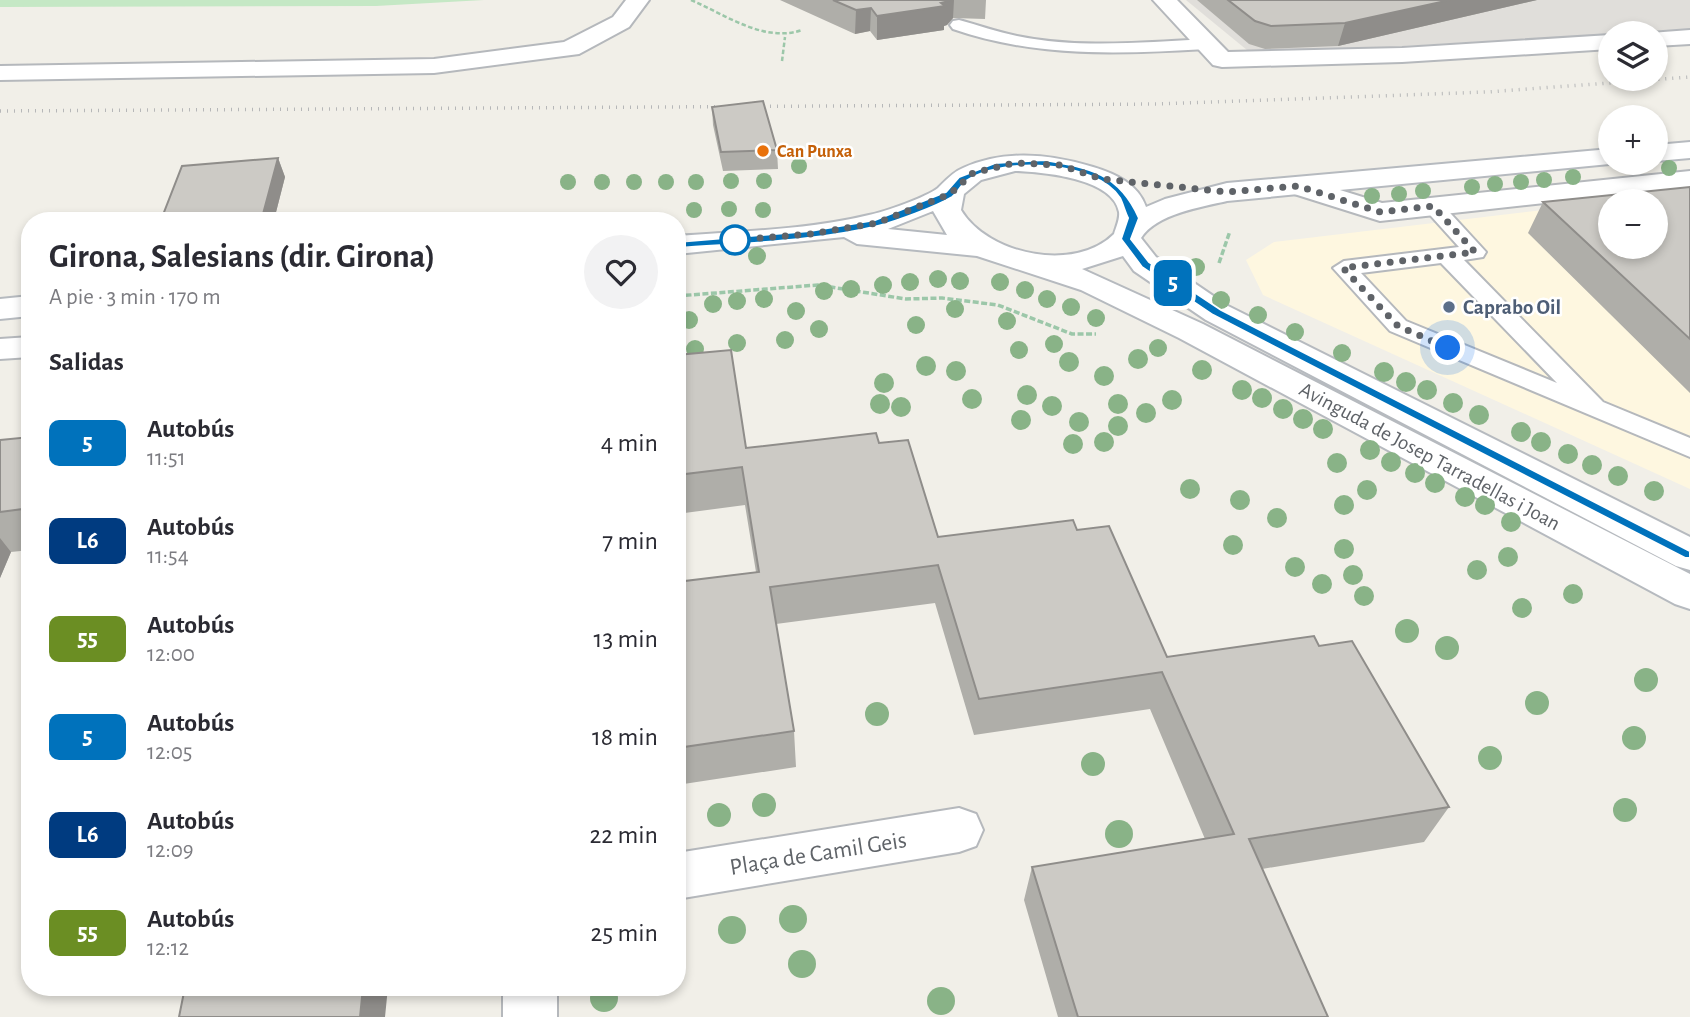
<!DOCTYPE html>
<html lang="es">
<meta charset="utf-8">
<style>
body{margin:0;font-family:"Alegreya Sans",sans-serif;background:#f2f2f3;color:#2b2b33;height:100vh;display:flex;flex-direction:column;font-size:26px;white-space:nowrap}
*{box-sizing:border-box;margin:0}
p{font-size:23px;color:#7c7c81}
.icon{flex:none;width:38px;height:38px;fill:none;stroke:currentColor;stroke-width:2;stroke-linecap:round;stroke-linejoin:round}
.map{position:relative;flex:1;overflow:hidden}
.panel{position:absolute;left:21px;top:212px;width:665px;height:784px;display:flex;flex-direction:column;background:#fff;border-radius:28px;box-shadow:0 4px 10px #0003}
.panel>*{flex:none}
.badge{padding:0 14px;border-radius:10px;font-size:24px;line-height:46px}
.controls{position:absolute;left:1598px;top:21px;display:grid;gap:14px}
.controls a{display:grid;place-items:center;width:70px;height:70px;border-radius:50%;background:#fff;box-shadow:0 4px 10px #0003;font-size:35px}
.you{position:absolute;width:35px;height:35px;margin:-18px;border:5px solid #fff;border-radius:50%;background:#1a73e8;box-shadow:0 0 0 10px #1a73e833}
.map>.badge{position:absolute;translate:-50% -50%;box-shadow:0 0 0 4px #fff}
h2{padding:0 28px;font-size:26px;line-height:63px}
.round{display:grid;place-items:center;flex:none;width:74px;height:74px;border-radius:37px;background:#f2f2f3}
.headline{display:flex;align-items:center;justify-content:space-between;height:119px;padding:0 28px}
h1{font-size:33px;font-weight:700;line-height:52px}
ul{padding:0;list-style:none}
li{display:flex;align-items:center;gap:21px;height:98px;padding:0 28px}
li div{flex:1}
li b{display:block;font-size:26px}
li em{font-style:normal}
li .badge{min-width:77px;font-weight:700;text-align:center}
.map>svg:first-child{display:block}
.commercial{fill:#fef7e0}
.industrial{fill:#e0deda}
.green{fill:#c5e8c5}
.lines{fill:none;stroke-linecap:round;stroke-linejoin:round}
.lane-casing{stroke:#b5b8bc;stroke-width:4}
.street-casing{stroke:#b5b8bc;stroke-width:4}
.secondary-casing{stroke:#b6babf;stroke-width:4}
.path-far1{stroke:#9cc7a9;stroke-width:2.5;stroke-dasharray:4.5 2.5;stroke-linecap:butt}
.path{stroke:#9cc7a9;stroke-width:3.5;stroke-dasharray:6 2.5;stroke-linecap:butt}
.lane{fill:#fff;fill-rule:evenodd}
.street{fill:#fff;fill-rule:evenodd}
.secondary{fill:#fff;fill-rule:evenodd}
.rail{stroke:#b6b7b8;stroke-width:3.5;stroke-dasharray:1 6;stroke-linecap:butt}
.tree{fill:#89b387}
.wall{fill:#afaea9}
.shaded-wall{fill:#8f8d8a}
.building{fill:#cccac5;stroke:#8f8d8a;stroke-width:2;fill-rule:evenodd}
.line{fill:#0072bc;stroke:#fff;stroke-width:2}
.walk{stroke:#5f6368;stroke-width:7;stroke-dasharray:0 12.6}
.food-dot{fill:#e8710a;stroke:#fff;stroke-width:2.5}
.stop-dot{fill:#fff;stroke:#0072bc;stroke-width:3.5}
.service-dot{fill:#5c6f8a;stroke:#fff;stroke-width:2.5}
.labels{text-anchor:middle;stroke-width:5;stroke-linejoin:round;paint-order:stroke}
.far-food-label{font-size:18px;font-weight:bold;fill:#c56008;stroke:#fff;text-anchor:start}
.service-label{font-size:21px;font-weight:bold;fill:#4e5e75;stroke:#fff;text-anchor:start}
.street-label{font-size:21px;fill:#5f6368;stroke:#fff}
.near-street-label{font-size:24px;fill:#5f6368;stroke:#fff}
</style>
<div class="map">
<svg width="1690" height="1017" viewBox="0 0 1690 1017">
<rect width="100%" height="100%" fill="#f1efe8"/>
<path class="commercial" d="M1690 193V489L1263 295 1246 260 1274 242 1610 202V247H1656V201Z"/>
<path class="industrial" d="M1186 0H1690V29L1253 55Z"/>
<path class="green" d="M0 0H484L376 6 0 7Z"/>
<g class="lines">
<g class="lane-casing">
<path id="lane" d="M959 20C978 25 997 32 1017 36 1079 49 1144 42 1207 39L1216 44 1207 49C1120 54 1037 58 953 29L950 25 953 21Z
M1433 200 1440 202 1486 252 1483 257 1464 260 1603 402 1690 438V457L1390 331 1333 268 1344 261 1459 247 1422 206ZM1441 263 1557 383 1406 321 1361 273Z"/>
</g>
<g class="street-casing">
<path id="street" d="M626 0H649L629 27 579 54 434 73 0 80V66L434 59 564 42 613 17Z
M1153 0H1177L1228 52 1402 48 1610 35V49L1402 62 1222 67 1213 65Z
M1690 30V44L1656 46V33H1650Z
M1690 171V187L1380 221 1288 192 1284 186 1288 180 1298 177 1382 203Z
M30 337V357L0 359V339Z
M959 808 976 814 983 830 976 846 959 852 677 899V853Z
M503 987H557V1017H503Z"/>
</g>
<g class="secondary-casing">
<path id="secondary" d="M1690 142V158L1656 161V145Z
M1610 149V163H1620L1227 201C1201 207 1156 214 1141 238L1156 257 1228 306 1690 537V570L1676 566 1206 320 1134 271 1123 256 1082 269 1203 324 1690 574V609L1675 604 1179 338 1081 290 977 256 857 244 844 237 677 254V236C741 231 807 230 869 215 884 212 927 197 938 188 945 181 953 172 963 168 1005 149 1051 154 1093 167 1116 174 1138 184 1146 207L1165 199 1227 183ZM1015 171C1042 172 1113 178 1119 212 1120 219 1116 227 1114 234 1075 273 988 255 961 210L964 194 981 180ZM933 211 947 235 888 229Z
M30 296V316L0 319V299Z"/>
</g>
<path class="path-far1" d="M691 0C726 15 764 43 802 30
M782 61 785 37"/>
<path class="path" d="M1219 263 1230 231
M677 296 818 285 906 299 942 298 998 305 1072 334H1096"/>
<use href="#lane" class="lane"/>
<use href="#street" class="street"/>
<use href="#secondary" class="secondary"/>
<path class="rail" d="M0 111 1156 104 1487 92 1690 77"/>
</g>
<g class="tree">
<circle cx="799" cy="166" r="8"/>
<circle cx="1669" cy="168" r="8"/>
<circle cx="1573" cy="177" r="8"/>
<circle cx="1544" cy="180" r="8"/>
<circle cx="731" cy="181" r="8"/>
<circle cx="764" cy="181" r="8"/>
<circle cx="568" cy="182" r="8"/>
<circle cx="602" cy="182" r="8"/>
<circle cx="634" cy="182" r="8"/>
<circle cx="666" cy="182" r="8"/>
<circle cx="696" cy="182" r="8"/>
<circle cx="1521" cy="182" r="8"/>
<circle cx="1495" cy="184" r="8"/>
<circle cx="1472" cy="187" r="8"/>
<circle cx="1423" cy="191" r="8"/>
<circle cx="1399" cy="194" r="8"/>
<circle cx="1372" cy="196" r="8"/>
<circle cx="729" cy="209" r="8"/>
<circle cx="694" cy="210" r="8"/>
<circle cx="763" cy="210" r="8"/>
<circle cx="757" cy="256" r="9"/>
<circle cx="1196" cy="267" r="9"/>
<circle cx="938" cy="279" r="9"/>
<circle cx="960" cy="281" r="9"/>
<circle cx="910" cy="282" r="9"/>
<circle cx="1000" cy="282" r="9"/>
<circle cx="883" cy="285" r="9"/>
<circle cx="851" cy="289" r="9"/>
<circle cx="1025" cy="290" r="9"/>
<circle cx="824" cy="291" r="9"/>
<circle cx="764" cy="299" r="9"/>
<circle cx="1047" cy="299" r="9"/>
<circle cx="1221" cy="300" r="9"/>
<circle cx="737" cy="301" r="9"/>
<circle cx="713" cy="304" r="9"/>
<circle cx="1071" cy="307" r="9"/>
<circle cx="955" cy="309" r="9"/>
<circle cx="796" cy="311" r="9"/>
<circle cx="1258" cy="315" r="9"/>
<circle cx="1096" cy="318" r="9"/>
<circle cx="689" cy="320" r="9"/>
<circle cx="1007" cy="321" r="9"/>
<circle cx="916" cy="325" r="9"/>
<circle cx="819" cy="329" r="9"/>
<circle cx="1295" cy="332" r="9"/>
<circle cx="785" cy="340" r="9"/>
<circle cx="737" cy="343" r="9"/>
<circle cx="1054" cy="344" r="9"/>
<circle cx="1158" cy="348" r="9"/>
<circle cx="695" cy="349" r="9"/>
<circle cx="1019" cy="350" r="9"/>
<circle cx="1342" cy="353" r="9"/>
<circle cx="1138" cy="359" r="10"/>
<circle cx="1069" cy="362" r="10"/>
<circle cx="926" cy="366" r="10"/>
<circle cx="1202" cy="370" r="10"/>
<circle cx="956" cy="371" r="10"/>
<circle cx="1384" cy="372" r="10"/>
<circle cx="1104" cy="376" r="10"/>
<circle cx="1406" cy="382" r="10"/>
<circle cx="884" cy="383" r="10"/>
<circle cx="1242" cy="390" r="10"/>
<circle cx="1427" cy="390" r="10"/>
<circle cx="1027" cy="395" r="10"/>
<circle cx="1262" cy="398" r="10"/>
<circle cx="972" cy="399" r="10"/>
<circle cx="1172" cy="400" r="10"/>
<circle cx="1453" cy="403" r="10"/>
<circle cx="880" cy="404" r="10"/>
<circle cx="1118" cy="404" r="10"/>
<circle cx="1052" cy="406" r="10"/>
<circle cx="901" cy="407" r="10"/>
<circle cx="1283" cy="409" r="10"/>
<circle cx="1146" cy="413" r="10"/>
<circle cx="1479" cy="415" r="10"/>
<circle cx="1303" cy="419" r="10"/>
<circle cx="1021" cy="420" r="10"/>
<circle cx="1079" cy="422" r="10"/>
<circle cx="1118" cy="426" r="10"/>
<circle cx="1323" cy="429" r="10"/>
<circle cx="1521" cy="432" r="10"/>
<circle cx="1104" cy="442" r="10"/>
<circle cx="1541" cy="442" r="10"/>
<circle cx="1073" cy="444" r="10"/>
<circle cx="1370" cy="450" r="10"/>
<circle cx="1568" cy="454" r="10"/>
<circle cx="1391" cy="462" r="10"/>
<circle cx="1337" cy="463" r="10"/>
<circle cx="1592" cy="465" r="10"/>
<circle cx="1415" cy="473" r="10"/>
<circle cx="1618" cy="476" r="10"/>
<circle cx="1435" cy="483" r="10"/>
<circle cx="1190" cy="489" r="10"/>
<circle cx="1367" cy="490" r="10"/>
<circle cx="1654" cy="491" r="10"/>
<circle cx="1465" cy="497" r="10"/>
<circle cx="1240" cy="500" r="10"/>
<circle cx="1344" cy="505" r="10"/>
<circle cx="1485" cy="505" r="10"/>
<circle cx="1277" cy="518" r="10"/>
<circle cx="1511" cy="522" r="10"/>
<circle cx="1233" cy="545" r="10"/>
<circle cx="1344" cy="549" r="10"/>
<circle cx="1508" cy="557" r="10"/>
<circle cx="1295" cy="567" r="10"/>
<circle cx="1477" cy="570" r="10"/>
<circle cx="1353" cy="575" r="10"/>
<circle cx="1322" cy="584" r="10"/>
<circle cx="1573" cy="594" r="10"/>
<circle cx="1364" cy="596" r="10"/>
<circle cx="1522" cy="608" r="10"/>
<circle cx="1407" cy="631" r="12"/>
<circle cx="1447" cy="648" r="12"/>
<circle cx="1646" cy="680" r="12"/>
<circle cx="1537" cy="703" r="12"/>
<circle cx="877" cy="714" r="12"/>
<circle cx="1634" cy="738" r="12"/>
<circle cx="1490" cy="758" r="12"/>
<circle cx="1093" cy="764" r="12"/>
<circle cx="764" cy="805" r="12"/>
<circle cx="1625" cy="810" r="12"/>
<circle cx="719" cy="815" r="12"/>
<circle cx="1119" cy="834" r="14"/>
<circle cx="793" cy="919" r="14"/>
<circle cx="732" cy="930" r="14"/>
<circle cx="802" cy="964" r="14"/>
<circle cx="604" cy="998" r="14"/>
<circle cx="941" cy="1001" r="14"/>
</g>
<path class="wall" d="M780 0H986L985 19 953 18 947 25 944 26V30L877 40 870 31 855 34Z
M1197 0H1537L1338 46 1265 49 1249 44Z
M712 107 777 150 778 169 723 171 713 125Z
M278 158 285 177 274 220H161Z
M1690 187V393L1528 233 1543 202Z
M677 355 746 448 879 443 938 537 1077 530 1167 657 1319 646 1449 807 1424 842 1262 869 1328 1017H1058L1024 900 1032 867 1205 839 1150 709 974 735 935 603 776 624 794 731 796 767 677 785V582L756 572 745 505 677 514Z
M30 437V550L11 552 0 578V440Z"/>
<path class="shaded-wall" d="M950 0H954L953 18 947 25 944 26V30L877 40V16Z
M1450 0H1537L1338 46 1345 23Z
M871 8 870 31 855 34 856 10Z
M278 158 285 177 274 220H266L263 214Z
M0 538 11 552 0 578Z
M363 987H388L385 1017H360Z"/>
<path class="building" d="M833 0H950L949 1 941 3 945 6 877 16 871 8 856 10Z
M1228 0H1450L1345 23 1271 26 1255 21Z
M763 101 777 150 721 152 712 107Z
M278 158 263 214 190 220H161L182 166Z
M1690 187V339L1543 202ZM1610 201H1656V247H1610Z
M731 350 746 448 876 433 879 443 908 440 938 537 1073 520 1077 530 1109 526 1167 657 1314 636 1319 646 1352 641 1449 807 1249 839 1328 1017H1078L1032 867 1234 834 1162 672 979 699 938 565 770 587 794 731 677 748V582L759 572 742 467 677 475V355Z
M30 437V508L0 512V440Z
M185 987H363L360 1017H179Z"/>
<path class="line" d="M1044 160C1090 168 1119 173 1139 218L1131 239 1149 262 1221 310 1690 551V558H1685L1213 315 1142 267 1121 239 1128 218C1125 212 1123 204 1120 198 1095 160 1001 157 966 181 961 185 958 193 952 197 935 207 897 221 878 226 813 242 744 243 677 248L672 245 677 242 810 231 875 220 946 192 959 177 995 163Z"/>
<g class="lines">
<path class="walk" d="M735 240 810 234 877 223 950 194 973 173 1014 163 1060 165 1102 179 1227 192 1298 186 1380 212 1433 206 1475 252 1343 268 1398 326 1448 348"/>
</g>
<circle class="food-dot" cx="763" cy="151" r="7"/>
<circle class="stop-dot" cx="735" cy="240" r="14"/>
<circle class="service-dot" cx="1449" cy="307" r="7"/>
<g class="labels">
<g class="far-food-label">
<text x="777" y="157">Can Punxa</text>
</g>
<g class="service-label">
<text x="1463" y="314">Caprabo Oil</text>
</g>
<g class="street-label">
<text transform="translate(1430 456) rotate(28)" y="7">Avinguda de Josep Tarradellas i Joan</text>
</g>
<g class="near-street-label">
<text transform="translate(818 853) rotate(-9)" y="8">Plaça de Camil Geis</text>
</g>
</g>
</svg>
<div class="controls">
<a><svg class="icon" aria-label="layers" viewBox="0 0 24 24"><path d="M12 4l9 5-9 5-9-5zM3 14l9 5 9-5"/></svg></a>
<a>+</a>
<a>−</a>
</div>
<div class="you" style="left:1448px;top:348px"></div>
<b class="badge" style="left:1173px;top:283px;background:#0072bc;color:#fff">5</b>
<section class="panel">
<div class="headline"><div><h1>Girona, Salesians (dir. Girona)</h1><p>A pie · 3 min · 170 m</p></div><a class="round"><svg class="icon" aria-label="heart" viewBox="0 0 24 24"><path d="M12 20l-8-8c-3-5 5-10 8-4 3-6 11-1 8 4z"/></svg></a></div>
<h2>Salidas</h2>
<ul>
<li><span class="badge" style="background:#0072bc;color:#fff">5</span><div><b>Autobús</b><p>11:51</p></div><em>4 min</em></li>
<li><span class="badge" style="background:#003b80;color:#fff">L6</span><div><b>Autobús</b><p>11:54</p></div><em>7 min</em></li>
<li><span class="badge" style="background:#6b8e23;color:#fff">55</span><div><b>Autobús</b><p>12:00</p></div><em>13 min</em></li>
<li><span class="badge" style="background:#0072bc;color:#fff">5</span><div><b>Autobús</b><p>12:05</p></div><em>18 min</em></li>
<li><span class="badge" style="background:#003b80;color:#fff">L6</span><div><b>Autobús</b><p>12:09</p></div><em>22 min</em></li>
<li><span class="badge" style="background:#6b8e23;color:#fff">55</span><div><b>Autobús</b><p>12:12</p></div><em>25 min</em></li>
</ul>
</section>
</div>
